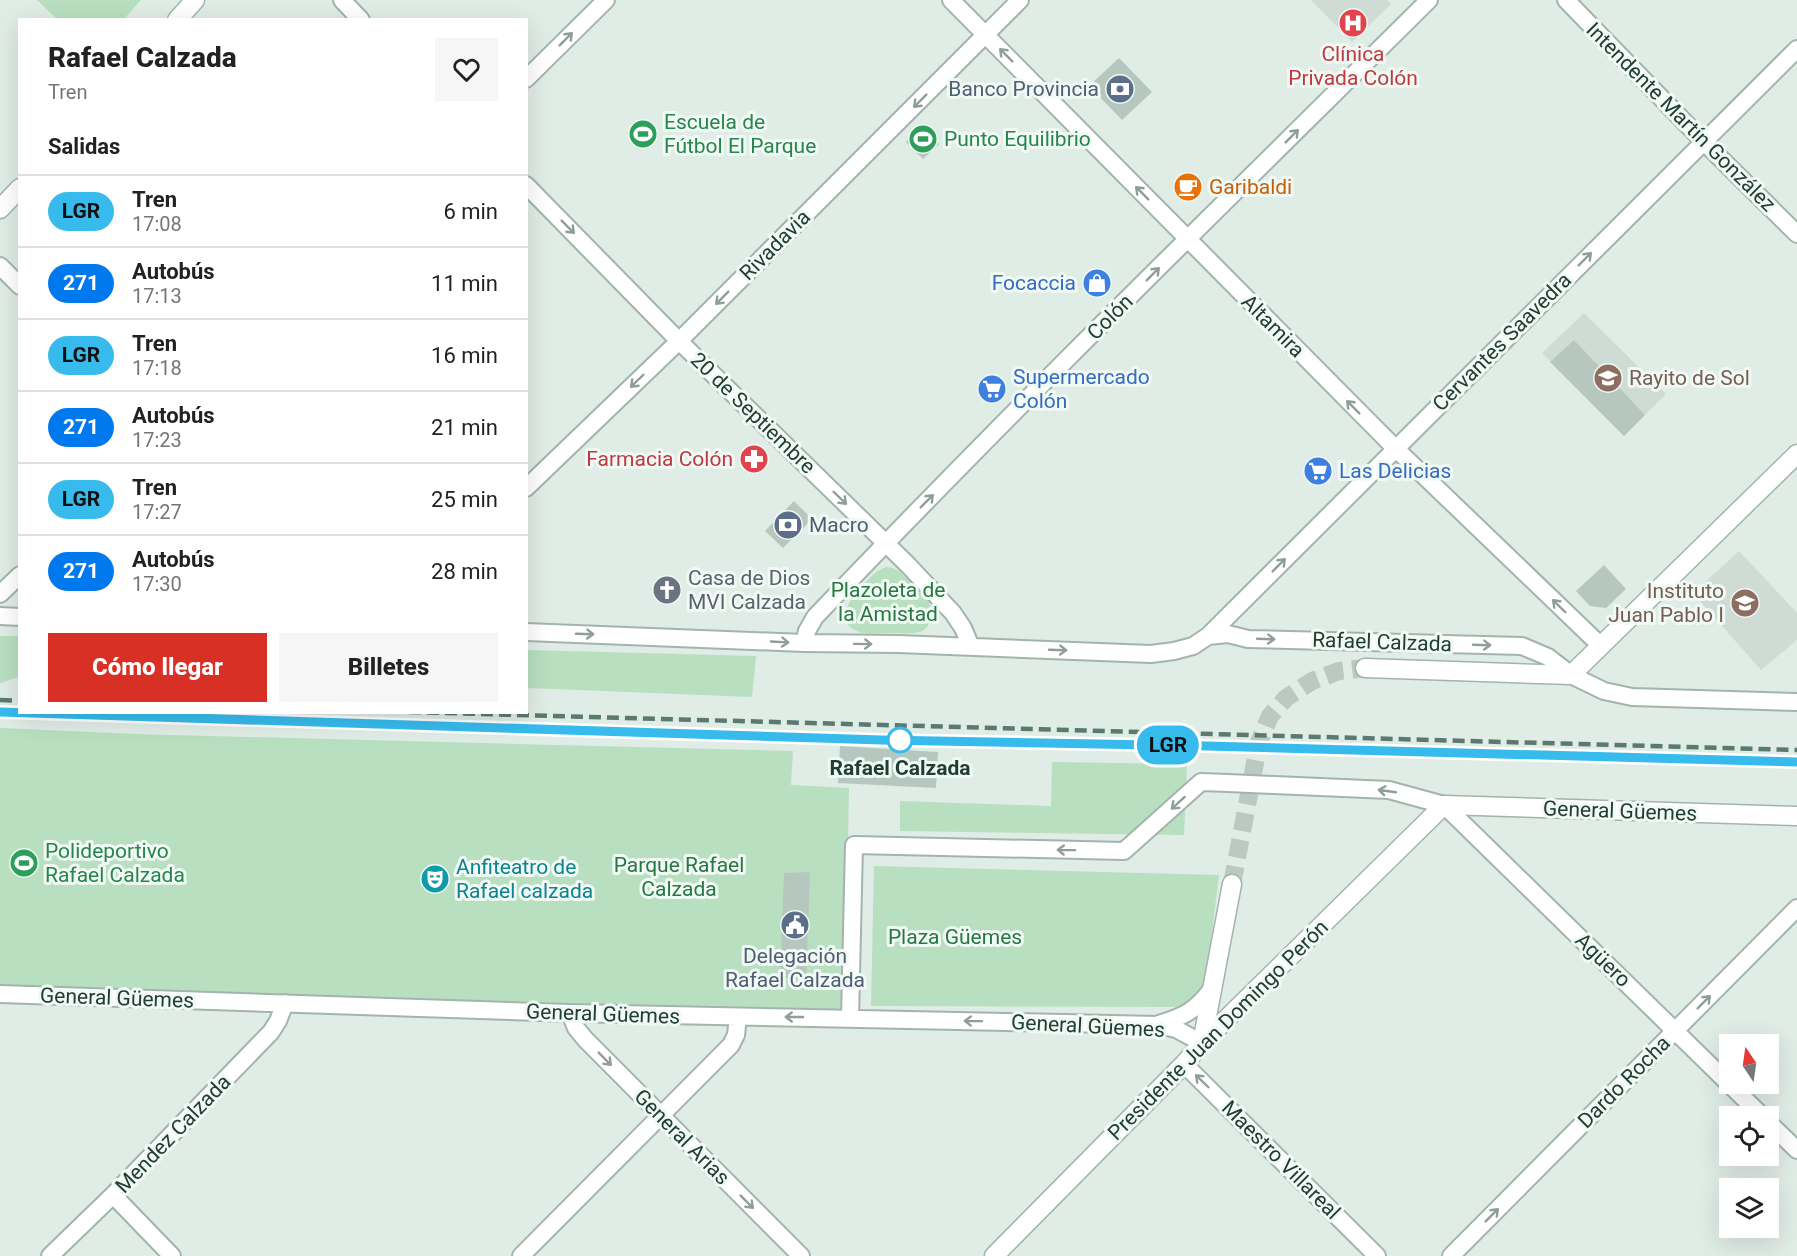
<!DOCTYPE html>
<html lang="es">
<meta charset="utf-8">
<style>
body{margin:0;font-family:Roboto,sans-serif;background:#f6f6f6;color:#222;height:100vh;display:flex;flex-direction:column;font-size:22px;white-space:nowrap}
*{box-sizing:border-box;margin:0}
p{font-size:20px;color:#767676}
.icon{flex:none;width:33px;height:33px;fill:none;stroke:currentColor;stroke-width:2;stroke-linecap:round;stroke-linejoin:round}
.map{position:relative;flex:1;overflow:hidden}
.sheet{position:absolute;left:18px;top:18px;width:510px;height:696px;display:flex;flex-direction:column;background:#fff;border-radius:0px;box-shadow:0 6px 24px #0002}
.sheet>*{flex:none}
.badge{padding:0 12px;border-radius:20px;font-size:21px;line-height:39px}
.needle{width:39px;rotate:347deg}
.tools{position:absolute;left:1719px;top:1034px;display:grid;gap:12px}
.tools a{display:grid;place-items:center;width:60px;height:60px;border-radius:0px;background:#fff;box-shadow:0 6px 24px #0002;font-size:30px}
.map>.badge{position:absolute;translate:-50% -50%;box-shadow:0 0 0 3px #fff}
h2{padding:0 30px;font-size:22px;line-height:54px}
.round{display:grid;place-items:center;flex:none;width:63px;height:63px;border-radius:0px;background:#f6f6f6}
.head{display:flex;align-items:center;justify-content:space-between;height:102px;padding:0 30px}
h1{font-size:28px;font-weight:800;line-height:45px}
.button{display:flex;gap:12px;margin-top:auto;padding:12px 30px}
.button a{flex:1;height:69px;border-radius:0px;background:#d93025;color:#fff;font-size:24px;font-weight:800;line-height:69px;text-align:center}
.button a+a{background:#f6f6f6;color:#222}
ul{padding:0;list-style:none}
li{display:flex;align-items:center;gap:18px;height:72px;padding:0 30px;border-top:2px solid #e0e0e0}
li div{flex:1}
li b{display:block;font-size:22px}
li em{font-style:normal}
li .badge{min-width:66px;font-weight:700;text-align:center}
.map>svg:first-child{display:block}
.built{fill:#cfdcd5}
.green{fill:#b8dfc0}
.building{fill:#b6c7bf}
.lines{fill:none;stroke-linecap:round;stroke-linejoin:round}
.tertiary-tunnel{stroke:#bac9c2;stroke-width:18;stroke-dasharray:18 9;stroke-linecap:butt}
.minor-casing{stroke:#a3b4ad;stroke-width:20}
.tertiary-casing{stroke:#a3b4ad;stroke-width:21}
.secondary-casing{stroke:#9eb9ae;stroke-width:21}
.minor{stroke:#fff;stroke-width:16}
.tertiary{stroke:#fff;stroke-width:18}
.secondary{stroke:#fff;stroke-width:18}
.rail{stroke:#5a796f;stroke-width:4.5;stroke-dasharray:12 6;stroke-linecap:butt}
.minor-bridge-casing{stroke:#a3b4ad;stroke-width:20;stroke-linecap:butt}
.minor-bridge{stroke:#fff;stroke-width:16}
.oneway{stroke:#909e9a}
.line-casing{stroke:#fff;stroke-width:14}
.line{stroke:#37bbed;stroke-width:9}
.stop-dot{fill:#fff;stroke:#37bbed;stroke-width:3}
.labels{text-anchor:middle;stroke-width:6;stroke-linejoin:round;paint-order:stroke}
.health-label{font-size:21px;fill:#be3a42;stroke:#f1f9f4}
.service-label{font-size:21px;fill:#4e5e75;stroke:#f1f9f4;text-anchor:end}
.street-label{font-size:21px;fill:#203e34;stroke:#f1f9f4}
.leisure-label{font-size:21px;fill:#27864d;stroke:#f1f9f4;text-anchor:start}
.food-label{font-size:21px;fill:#c56008;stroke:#f1f9f4;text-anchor:start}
.shop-label{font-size:21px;fill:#366cbe;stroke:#f1f9f4;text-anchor:start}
.education-label{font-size:21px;fill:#785e54;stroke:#f1f9f4;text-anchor:start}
.worship-label{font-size:21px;fill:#5b616d;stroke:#f1f9f4;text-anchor:start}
.park-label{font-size:21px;fill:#287742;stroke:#f1f9f4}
.stop-label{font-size:21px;font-weight:bold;fill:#203e34;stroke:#f1f9f4}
.culture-label{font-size:21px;fill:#0d838f;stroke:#f1f9f4;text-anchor:start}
</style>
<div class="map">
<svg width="1797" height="1256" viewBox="0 0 1797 1256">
<rect width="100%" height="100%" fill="#e0ece6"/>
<path class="built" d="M1311 0H1387L1391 4 1352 42Z
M1584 313 1666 394 1624 436 1542 353Z
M1739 551 1797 613V640L1761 670 1693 593Z"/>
<path class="green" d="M37 0H141L123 20 57 19Z
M886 567 893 568 899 571C908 580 929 597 932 609 934 616 930 625 924 630 916 635 901 633 892 633 882 633 868 635 859 632 839 625 844 607 855 595 864 585 873 571 886 567Z
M0 636H20L19 677 0 683Z
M527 650 756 656 752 697 527 688Z
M0 728 135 734 793 751 791 785 849 788 845 993C843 1003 843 1009 831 1011L0 986Z
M1052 762 1187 764 1184 835 900 831V801L1051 806Z
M874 866 1219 875 1203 1007 871 1006Z"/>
<path class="building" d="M1119 58 1152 92 1122 120 1089 86Z
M922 126 939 144 923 159 906 142Z
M1574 340 1645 415 1624 436 1550 362Z
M794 501 812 519 783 548 765 531Z
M1604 565 1626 589 1606 608 1590 606 1576 591Z
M840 746 938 752 936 788 838 783Z
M810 872 806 979 780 978 784 873Z"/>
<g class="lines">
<path class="tertiary-tunnel" d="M1232 884 1259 742 1270 716 1286 698 1312 681 1339 671 1365 668"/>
<g class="minor-casing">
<path id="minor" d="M342 0 361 20
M951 0 1395 448 1601 646
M1566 0 1704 142 1797 234
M526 79 606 0
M526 185 679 341 908 565 953 613 963 628 971 647
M0 266 20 286
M526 488 679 341 1020 0
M0 594 20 575
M0 616 20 617
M526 632 804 643 899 644 1151 654 1174 651 1193 646 1208 636 1228 634 1248 639 1522 646 1548 657 1571 675 1604 691 1632 697 1797 702
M1208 636 1797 49
M804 643 807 631 815 617C1015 407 1223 204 1429 0
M1274 785 1389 790 1444 805 1762 1116
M0 994 570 1013 1158 1025 1176 1029 1202 1043
M570 1013 576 1028 585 1039 801 1256
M850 1018 854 845 1124 851 1201 782 1228 783
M1159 1024C1185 1016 1195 1011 1212 989
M1184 1064 1377 1256
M1768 1122 1797 1150
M113 1195 172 1256
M50 1256 113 1195 271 1032 278 1021 285 1003
M521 1256 731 1045 736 1035 738 1017
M1451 1256 1797 908"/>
</g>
<g class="tertiary-casing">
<path id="tertiary" d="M1365 668 1571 675 1797 454
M1202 1043 1232 884
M994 1256 1184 1064 1202 1043 1444 805 1797 816"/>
</g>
<g class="secondary-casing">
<path id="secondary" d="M177 20 195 0
M0 209 20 188"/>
</g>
<use href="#minor" class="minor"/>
<use href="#tertiary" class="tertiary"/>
<use href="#secondary" class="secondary"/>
<path class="rail" d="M0 700 20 701
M0 712 882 740 1162 745 1797 762
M409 712 1797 750"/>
<g class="minor-bridge-casing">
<path id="minor-bridge" d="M1228 783 1274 785"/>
</g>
<use href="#minor-bridge" class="minor-bridge"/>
</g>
<defs><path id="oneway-shaft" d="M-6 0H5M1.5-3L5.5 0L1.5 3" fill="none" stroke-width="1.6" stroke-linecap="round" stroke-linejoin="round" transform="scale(1.5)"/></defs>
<g class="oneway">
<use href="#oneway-shaft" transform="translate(566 39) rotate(-45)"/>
<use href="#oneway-shaft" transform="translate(1006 55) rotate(-135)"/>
<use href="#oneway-shaft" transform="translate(920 101) rotate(135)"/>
<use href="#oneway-shaft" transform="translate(1292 136) rotate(-45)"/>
<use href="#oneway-shaft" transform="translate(1142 193) rotate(-135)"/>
<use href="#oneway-shaft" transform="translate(568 227) rotate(45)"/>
<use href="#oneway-shaft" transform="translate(1585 259) rotate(-45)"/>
<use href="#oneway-shaft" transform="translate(1153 274) rotate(-45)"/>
<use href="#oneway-shaft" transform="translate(722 298) rotate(135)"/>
<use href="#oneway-shaft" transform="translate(637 381) rotate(136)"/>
<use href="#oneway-shaft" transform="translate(1353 407) rotate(-135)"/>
<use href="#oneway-shaft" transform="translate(840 498) rotate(44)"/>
<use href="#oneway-shaft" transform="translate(927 501) rotate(-45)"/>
<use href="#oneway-shaft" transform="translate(1279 565) rotate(-45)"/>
<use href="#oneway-shaft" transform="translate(1559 606) rotate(-136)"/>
<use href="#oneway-shaft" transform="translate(585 634) rotate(2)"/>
<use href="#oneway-shaft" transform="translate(1266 639) rotate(2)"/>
<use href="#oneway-shaft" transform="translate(780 642) rotate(3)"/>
<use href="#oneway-shaft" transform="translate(863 644) rotate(1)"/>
<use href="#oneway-shaft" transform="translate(1482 645) rotate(2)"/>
<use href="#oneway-shaft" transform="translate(1058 650) rotate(2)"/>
<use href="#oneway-shaft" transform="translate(1387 791) rotate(-172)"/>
<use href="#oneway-shaft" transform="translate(1178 803) rotate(138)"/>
<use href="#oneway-shaft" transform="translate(1066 850) rotate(-179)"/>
<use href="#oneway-shaft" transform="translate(1704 1002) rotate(-45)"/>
<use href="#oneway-shaft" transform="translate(794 1017) rotate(-180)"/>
<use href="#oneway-shaft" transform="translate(973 1021) rotate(-179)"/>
<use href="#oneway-shaft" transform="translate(605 1059) rotate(45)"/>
<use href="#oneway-shaft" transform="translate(1202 1081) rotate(-136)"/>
<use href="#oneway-shaft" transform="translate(747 1202) rotate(45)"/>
<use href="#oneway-shaft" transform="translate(1492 1215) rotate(-45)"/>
</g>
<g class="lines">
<g class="line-casing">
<path id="line" d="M0 712 882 740 1207 746 1797 762"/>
</g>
<use href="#line" class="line"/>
</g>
<defs>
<g id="hospital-disc" transform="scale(1.5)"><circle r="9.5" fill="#e0444e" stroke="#f1f9f4"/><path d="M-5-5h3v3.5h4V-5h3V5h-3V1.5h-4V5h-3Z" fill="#fff"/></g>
<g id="bank-disc" transform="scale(1.5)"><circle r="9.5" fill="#5c6f8a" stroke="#f1f9f4"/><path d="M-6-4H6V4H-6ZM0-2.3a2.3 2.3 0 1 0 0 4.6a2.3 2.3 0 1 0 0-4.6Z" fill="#fff"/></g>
<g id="stadium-disc" transform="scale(1.5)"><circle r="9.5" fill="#2e9e5b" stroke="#f1f9f4"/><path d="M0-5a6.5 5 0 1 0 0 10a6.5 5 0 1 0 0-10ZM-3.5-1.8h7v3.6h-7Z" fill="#fff"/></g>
<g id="cafe-disc" transform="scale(1.5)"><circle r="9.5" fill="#e8710a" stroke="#f1f9f4"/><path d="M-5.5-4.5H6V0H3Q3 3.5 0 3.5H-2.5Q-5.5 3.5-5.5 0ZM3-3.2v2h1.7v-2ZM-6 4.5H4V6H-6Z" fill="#fff"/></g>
<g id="shop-disc" transform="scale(1.5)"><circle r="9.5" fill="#3f7fe0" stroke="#f1f9f4"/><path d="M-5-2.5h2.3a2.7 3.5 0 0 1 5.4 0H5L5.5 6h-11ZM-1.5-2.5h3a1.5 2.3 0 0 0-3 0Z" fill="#fff"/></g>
<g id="school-disc" transform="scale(1.5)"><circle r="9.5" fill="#8d6e63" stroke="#f1f9f4"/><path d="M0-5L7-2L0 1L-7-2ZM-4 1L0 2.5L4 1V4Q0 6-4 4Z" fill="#fff"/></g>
<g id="supermarket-disc" transform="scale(1.5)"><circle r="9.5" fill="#3f7fe0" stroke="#f1f9f4"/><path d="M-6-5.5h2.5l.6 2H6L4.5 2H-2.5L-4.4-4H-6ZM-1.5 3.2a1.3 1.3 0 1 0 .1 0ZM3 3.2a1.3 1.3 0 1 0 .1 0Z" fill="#fff"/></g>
<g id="pharmacy-disc" transform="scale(1.5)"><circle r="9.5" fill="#e0444e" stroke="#f1f9f4"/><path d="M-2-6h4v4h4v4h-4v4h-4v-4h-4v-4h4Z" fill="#fff"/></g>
<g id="church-disc" transform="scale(1.5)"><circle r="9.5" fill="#6b7280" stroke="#f1f9f4"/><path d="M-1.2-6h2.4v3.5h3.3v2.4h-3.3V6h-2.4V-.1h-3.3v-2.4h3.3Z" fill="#fff"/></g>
<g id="theatre-disc" transform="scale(1.5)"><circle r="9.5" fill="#0f9aa8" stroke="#f1f9f4"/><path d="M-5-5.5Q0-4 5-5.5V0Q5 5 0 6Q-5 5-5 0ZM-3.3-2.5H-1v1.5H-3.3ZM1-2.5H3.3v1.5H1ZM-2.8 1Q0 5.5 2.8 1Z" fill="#fff"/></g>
<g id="civic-disc" transform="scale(1.5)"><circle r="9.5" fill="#5c6f8a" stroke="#f1f9f4"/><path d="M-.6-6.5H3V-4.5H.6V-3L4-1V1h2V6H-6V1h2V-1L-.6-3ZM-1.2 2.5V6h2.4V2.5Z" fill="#fff"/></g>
</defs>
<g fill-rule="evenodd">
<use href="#hospital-disc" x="1353" y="23"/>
<use href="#bank-disc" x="1120" y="89"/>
<use href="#stadium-disc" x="643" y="134"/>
<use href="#stadium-disc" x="923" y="139"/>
<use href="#cafe-disc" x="1188" y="187"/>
<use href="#shop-disc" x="1097" y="283"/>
<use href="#school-disc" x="1608" y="378"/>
<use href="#supermarket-disc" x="992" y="389"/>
<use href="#pharmacy-disc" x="754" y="459"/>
<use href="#supermarket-disc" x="1318" y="471"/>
<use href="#bank-disc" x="788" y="525"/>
<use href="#church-disc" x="667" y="590"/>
<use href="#school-disc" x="1745" y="603"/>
<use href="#stadium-disc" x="24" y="863"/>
<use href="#theatre-disc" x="435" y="879"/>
<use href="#civic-disc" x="795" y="925"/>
</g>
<circle class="stop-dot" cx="900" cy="740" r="12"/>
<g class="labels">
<g class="health-label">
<text x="1353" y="61">Clínica<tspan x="1353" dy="24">Privada Colón</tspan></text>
<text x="733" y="466" text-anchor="end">Farmacia Colón</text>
</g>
<g class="service-label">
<text x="1099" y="96">Banco Provincia</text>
<text x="809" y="532" text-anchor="start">Macro</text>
<text x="795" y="963" text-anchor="middle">Delegación<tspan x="795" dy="24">Rafael Calzada</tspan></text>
</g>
<g class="street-label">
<text transform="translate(1681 117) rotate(45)" y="7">Intendente Martín González</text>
<text transform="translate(775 245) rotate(-45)" y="7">Rivadavia</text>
<text transform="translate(1110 317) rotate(-45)" y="7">Colón</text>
<text transform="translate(1273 326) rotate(45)" y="7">Altamira</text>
<text transform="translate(1502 342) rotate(-45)" y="7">Cervantes Saavedra</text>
<text transform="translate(753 413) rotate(44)" y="7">20 de Septiembre</text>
<text transform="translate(1382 642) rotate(2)" y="7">Rafael Calzada</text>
<text transform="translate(1620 811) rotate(2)" y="7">General Güemes</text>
<text transform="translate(1603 960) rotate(44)" y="7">Agüero</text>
<text transform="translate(117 998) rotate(2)" y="7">General Güemes</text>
<text transform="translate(603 1014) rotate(2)" y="7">General Güemes</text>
<text transform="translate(1088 1026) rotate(3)" y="7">General Güemes</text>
<text transform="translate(1218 1030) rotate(-45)" y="7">Presidente Juan Domingo Perón</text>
<text transform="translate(1624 1082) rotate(-45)" y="7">Dardo Rocha</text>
<text transform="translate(173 1134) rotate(-46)" y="7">Mendez Calzada</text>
<text transform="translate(682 1137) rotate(45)" y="7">General Arias</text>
<text transform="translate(1281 1160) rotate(45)" y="7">Maestro Villareal</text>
</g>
<g class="leisure-label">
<text x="664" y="129">Escuela de<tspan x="664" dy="24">Fútbol El Parque</tspan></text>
<text x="944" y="146">Punto Equilibrio</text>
<text x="45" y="858">Polideportivo<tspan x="45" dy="24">Rafael Calzada</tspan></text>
</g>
<g class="food-label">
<text x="1209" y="194">Garibaldi</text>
</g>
<g class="shop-label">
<text x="1076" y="290" text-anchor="end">Focaccia</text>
<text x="1013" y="384">Supermercado<tspan x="1013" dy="24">Colón</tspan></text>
<text x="1339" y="478">Las Delicias</text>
</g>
<g class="education-label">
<text x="1629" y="385">Rayito de Sol</text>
<text x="1724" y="598" text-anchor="end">Instituto<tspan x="1724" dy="24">Juan Pablo I</tspan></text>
</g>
<g class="worship-label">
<text x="688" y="585">Casa de Dios<tspan x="688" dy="24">MVI Calzada</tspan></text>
</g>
<g class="park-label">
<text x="888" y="597">Plazoleta de<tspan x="888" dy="24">la Amistad</tspan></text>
<text x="679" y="872">Parque Rafael<tspan x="679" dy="24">Calzada</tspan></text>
<text x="955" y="944">Plaza Güemes</text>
</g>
<g class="stop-label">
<text x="900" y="775">Rafael Calzada</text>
</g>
<g class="culture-label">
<text x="456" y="874">Anfiteatro de<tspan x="456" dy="24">Rafael calzada</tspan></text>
</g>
</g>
</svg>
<div class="tools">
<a><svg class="needle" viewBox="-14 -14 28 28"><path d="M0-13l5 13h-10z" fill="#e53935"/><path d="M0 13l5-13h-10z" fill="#767676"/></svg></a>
<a><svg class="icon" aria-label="locate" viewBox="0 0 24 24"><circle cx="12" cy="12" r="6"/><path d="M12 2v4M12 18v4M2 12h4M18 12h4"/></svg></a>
<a><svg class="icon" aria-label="layers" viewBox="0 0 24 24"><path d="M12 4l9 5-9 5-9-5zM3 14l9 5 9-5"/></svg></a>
</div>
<b class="badge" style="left:1168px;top:745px;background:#37bbed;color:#111">LGR</b>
<section class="sheet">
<div class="head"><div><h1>Rafael Calzada</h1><p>Tren</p></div><a class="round"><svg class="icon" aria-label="heart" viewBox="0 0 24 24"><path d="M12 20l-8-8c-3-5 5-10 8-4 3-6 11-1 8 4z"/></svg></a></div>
<h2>Salidas</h2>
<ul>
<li><span class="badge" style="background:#37bbed;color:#111">LGR</span><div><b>Tren</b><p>17:08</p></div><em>6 min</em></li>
<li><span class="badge" style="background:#0079ef;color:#fff">271</span><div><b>Autobús</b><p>17:13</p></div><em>11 min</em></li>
<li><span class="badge" style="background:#37bbed;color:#111">LGR</span><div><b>Tren</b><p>17:18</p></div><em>16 min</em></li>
<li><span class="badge" style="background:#0079ef;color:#fff">271</span><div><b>Autobús</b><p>17:23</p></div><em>21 min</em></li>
<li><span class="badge" style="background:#37bbed;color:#111">LGR</span><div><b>Tren</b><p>17:27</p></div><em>25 min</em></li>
<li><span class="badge" style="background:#0079ef;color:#fff">271</span><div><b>Autobús</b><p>17:30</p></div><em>28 min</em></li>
</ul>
<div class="button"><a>Cómo llegar</a><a>Billetes</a></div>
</section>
</div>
